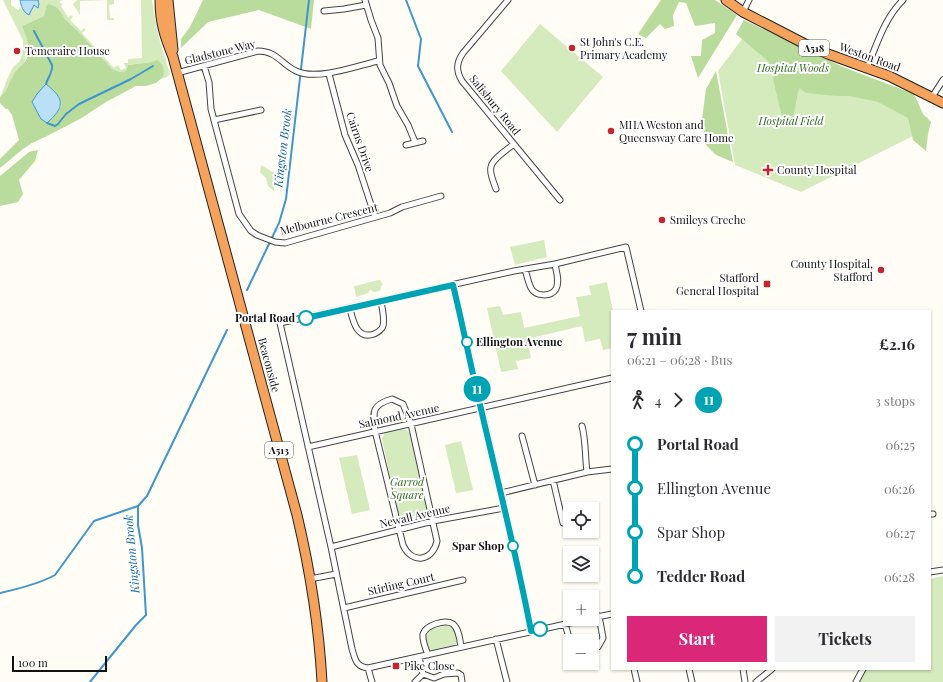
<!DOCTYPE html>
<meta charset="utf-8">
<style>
body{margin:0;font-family:"Playfair Display",serif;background:#f2f2f3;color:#2b2b33;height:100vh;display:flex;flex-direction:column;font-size:15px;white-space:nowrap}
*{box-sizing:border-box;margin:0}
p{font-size:13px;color:#7c7c81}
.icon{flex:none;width:22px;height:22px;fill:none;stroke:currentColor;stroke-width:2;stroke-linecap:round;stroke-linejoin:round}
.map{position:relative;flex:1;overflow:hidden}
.sheet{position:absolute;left:611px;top:310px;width:320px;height:360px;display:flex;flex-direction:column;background:#fff;border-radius:0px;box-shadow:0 1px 3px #0004}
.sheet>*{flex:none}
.badge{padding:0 8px;border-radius:13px;font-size:14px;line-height:26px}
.controls{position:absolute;left:563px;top:502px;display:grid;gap:8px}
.controls a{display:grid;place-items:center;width:36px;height:36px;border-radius:0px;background:#fff;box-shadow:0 1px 3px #0004;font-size:20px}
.scale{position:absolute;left:12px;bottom:10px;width:95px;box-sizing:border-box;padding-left:4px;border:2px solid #111;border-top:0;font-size:11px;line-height:14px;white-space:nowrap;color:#111;-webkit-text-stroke:3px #fff;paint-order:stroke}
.map>.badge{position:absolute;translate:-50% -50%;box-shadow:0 0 0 2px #fff}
.legs{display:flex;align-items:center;gap:6px;height:44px;padding:0 16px;font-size:13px}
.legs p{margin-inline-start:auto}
.head{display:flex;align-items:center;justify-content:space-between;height:68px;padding:0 16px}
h1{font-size:22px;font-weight:700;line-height:30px}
.cta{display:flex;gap:8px;margin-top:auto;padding:8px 16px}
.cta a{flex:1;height:46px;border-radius:0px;background:#db2777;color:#fff;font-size:16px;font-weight:700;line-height:46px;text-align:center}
.cta a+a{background:#f2f2f3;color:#2b2b33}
ul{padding:0 16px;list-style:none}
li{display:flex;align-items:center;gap:14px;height:44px;font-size:15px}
li i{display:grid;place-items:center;width:6px;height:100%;margin:0 5px;background:currentColor}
li i::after{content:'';width:10px;height:10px;margin:-5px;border:3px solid;border-radius:50%;background:#fff}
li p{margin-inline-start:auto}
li:first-child i{background:linear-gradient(#0000 50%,currentColor 0)}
li:last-child i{background:linear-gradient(currentColor 50%,#0000 0)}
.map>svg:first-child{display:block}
.green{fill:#d5ebbd}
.forest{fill:#b9dc9c;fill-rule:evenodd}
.water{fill:#b9e0f7;stroke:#3f96cf}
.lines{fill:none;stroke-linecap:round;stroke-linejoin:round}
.stream{stroke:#3f96cf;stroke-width:2}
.street-casing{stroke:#444;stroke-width:7}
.highway-casing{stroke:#222;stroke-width:11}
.street{stroke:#fff;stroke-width:5}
.highway{stroke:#f5a25d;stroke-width:9}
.line-1-casing{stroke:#fff;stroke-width:9}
.line-1{stroke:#00a3b4;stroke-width:6}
.poi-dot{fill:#c4262e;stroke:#fff;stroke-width:1.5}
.stop-1-dot{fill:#fff;stroke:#00a3b4;stroke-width:2}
.labels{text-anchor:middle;stroke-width:4;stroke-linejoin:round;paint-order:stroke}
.shield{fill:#fff;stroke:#585858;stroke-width:1}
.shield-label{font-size:10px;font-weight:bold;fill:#111}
.poi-label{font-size:11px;fill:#111;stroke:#fff;text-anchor:start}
.street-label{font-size:11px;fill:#111;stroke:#fff}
.park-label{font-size:11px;font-style:italic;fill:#2f6b1f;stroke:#fff}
.stop-label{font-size:11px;font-weight:bold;fill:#111;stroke:#fff;text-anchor:end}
.water-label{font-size:12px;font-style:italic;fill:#1768a6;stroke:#fff}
</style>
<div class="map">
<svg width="943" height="682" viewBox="0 0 943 682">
<rect width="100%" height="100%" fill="#fffdf5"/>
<path class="green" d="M3 0H11V5L18 10 21 7 26 14 33 5 38 7 39 4 38 0H62L60 1V3L63 4 61 6 68 17 72 15 73 17 70 20 81 31 84 28 86 30 82 33 114 68 118 65 121 70 126 68 124 63H128V59L142 58 141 0H152L158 35 170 74 167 77 161 79 163 77 152 62 128 65 126 71 120 72 112 69 80 33 65 19 61 12 46 7 44 16 22 26 29 44V51L24 63 13 76 6 93 0 99C3 89 7 79 12 69 14 66 16 65 19 62 23 56 23 47 23 40Z
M77 0H121H114V4L109 5 110 18H114V20H107V0L80 1V15L73 4Z
M540 24 603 77 557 132 501 71Z
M745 35 834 71 928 118 923 131 801 192 735 165 718 71Z
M261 165 276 174 274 191 268 186 266 178 260 172Z
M544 240 547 257 515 265 510 247Z
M380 280 383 285 381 286 380 291 373 292 371 290 369 291 368 293 356 297 354 286C363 285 370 281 380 280Z
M607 282 613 311H612V348L603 350 600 339 585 342 582 326 527 339 531 358 516 361 518 369 501 372 487 308 500 306 503 315 521 312 524 328 580 316 576 297 591 295 589 286Z
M401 429 407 430 410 434 429 513 399 520 382 439 385 432Z
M461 441 473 490 456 493 445 445Z
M357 455 370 510 352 514 339 458Z
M943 576V682H859L866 669H930V579Z
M446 626C456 627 457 634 458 642 452 649 438 652 429 650 427 642 424 636 429 629Z"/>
<path class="forest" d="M203 0H314L311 29 259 10 208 22 181 48V39L190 27Z
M661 0H715L737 15 698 78 691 56H701L702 40 715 33V23L695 26 686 3 679 2 673 15 674 26 665 29 660 24 646 38 638 34Z
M48 4 56 7 61 12 65 19 80 33 112 69 120 72 126 71 128 65 152 62 157 60C163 64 165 69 163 77L156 83 146 86H136L106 102 80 119 45 137 32 143 23 149 0 168V159L19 140 12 115 8 109H6L0 103V97C8 91 8 84 13 76 15 71 19 68 23 64 34 52 27 39 22 26L44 16 46 7ZM46 84C52 89 65 99 60 108 58 112 54 115 52 119L36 109 32 103Z
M744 20 843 67 914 94 923 114 931 122 928 134 926 151 913 140 908 118 878 102 850 96H837L806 93 799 88 793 118 782 117 769 62 736 34Z
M716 71 733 162 716 155 706 145 702 119 706 89Z
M38 150 35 161 19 180 23 194 18 202 0 206V176L29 152Z"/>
<path class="water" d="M20 0H38L39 4 38 8 34 5 29 15C23 12 21 6 20 0Z
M46 84C65 99 65 107 47 123L41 119 32 102 37 94Z"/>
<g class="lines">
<path class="stream" d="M406 0 421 39 418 66 452 132
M34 31 52 65C53 72 48 77 46 84
M47 123 55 126 58 124 66 114 79 104 131 79 153 66
M247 290 279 223 286 199 309 0
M0 593C18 589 39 584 55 575L94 521 138 506
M90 682 136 625 146 615 142 548 138 525V506L147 496 227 330"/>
<g class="street-casing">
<path id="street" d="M365 0 371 20 378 38 380 65 389 83 397 106 408 125 415 142
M508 0 463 53C456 63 456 71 462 81L560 200
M324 11 344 9 366 5
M743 12 749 0
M204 66 209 82 211 109 239 214 251 231 257 235 275 242 285 243 390 213 402 207 441 196
M867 68C877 44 884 19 903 0
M177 73 258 51C277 51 281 64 296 71 316 81 357 66 378 61
M329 74 345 135 358 165 375 217
M932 97 943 80
M214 120 261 110
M406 145 423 141
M496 189C494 183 489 173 491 167 492 159 508 149 514 144
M525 269C527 276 528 282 531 288 535 296 550 298 556 289 560 281 556 271 555 264
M453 285 509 527 531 631
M350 309C353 321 357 340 374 334 378 332 382 330 383 326 385 319 382 308 381 301
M392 399 403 404 411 424 437 541C433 561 412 565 403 545L375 431C373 412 371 405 392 399Z
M582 426C586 441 585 457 587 472
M522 436 535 485
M308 447 612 378
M553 480 563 523
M501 493 587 472 612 469
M930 514H933
M331 547 433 521 504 508
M930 572 943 570
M310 579 336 574
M344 608 463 580
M592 618 612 614
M588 619 368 668C356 667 355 659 352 649L331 547 280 323 514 271 555 264 626 247 641 311
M565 624 570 641
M496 639 507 682
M592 649 598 647 603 638 599 616
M428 655C426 649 422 641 423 634 426 625 445 619 453 624 459 629 460 640 461 647
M419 657 423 674
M368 668 372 682
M634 669 637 682
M689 669 692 682
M743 669 745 682
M423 674 434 678 444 674 458 673 461 675 462 682
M415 682 423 674
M756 682 772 669
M856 682 863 669"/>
</g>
<g class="highway-casing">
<path id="highway" d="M160 0C160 23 165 37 173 57L297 515C310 570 319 626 322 682
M168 0 173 50
M726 0 743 12 805 44 828 54 889 76 943 103"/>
</g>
<use href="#street" class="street"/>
<use href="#highway" class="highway"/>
</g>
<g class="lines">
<g class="line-1-casing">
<path id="line-1" d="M306 318 453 285C463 326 471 368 481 409 498 483 517 557 531 631L540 629"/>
</g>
<use href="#line-1" class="line-1"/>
</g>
<g class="poi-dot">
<circle cx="572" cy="48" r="4"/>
<circle cx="17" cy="51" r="4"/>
<circle cx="611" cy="131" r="4"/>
<path d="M766 164h4v4h4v4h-4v4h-4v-4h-4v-4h4z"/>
<circle cx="662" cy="220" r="4"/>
<circle cx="881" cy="270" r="4"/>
<rect x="763" y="280" width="8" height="8" rx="2"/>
<rect x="392" y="662" width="8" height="8" rx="2"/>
</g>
<g class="stop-1-dot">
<circle cx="306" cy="318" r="7"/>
<circle cx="467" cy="342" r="5"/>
<circle cx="513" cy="546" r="5"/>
<circle cx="540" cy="629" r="7"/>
</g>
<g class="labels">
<g class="shield">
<rect x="799" y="40" width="30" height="16" rx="3"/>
<rect x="265" y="442" width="28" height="16" rx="3"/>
</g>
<g class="shield-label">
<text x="814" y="52">A518</text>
<text x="279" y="454">A513</text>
</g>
<g class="poi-label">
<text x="580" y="46">St John's C.E.<tspan x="580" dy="13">Primary Academy</tspan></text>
<text x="25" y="55">Temeraire House</text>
<text x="619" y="129">MHA Weston and<tspan x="619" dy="13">Queensway Care Home</tspan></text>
<text x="777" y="174">County Hospital</text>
<text x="670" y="224">Smileys Creche</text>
<text x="873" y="268" text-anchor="end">County Hospital,<tspan x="873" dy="13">Stafford</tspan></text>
<text x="759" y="282" text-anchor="end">Stafford<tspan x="759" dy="13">General Hospital</tspan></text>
<text x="404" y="670">Pike Close</text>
</g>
<g class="street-label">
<text transform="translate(220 52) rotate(-14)" y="4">Gladstone Way</text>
<text transform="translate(870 57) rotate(20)" y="4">Weston Road</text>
<text transform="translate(495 105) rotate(51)" y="4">Salisbury Road</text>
<text transform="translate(360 142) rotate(71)" y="4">Cairns Drive</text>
<text transform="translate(329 219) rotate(-14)" y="4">Melbourne Crescent</text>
<text transform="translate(269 365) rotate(75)" y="4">Beaconside</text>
<text transform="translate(399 416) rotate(-12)" y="4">Salmond Avenue</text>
<text transform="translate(415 516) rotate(-13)" y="4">Newall Avenue</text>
<text transform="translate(401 584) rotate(-13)" y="4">Stirling Court</text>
</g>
<g class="park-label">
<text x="793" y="72">Hospital Woods</text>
<text x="791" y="125">Hospital Field</text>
<text x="407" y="486">Garrod<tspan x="407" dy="13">Square</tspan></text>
</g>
<g class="stop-label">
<text x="295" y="322">Portal Road</text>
<text x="476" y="346" text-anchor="start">Ellington Avenue</text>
<text x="504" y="550">Spar Shop</text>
</g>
<g class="water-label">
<text transform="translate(283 148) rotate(-83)" y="4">Kingston Brook</text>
<text transform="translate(132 554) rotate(-95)" y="4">Kingston Brook</text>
</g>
</g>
</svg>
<div class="controls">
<a><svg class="icon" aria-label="locate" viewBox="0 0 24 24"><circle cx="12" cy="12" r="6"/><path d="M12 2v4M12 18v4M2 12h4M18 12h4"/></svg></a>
<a><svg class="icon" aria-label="layers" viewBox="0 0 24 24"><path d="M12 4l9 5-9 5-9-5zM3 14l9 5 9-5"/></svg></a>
<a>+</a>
<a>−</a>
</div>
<div class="scale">100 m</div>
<b class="badge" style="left:477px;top:389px;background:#00a3b4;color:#fff">11</b>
<section class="sheet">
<div class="head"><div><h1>7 min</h1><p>06:21 – 06:28 · Bus</p></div><b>£2.16</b></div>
<div class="legs"><svg class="icon" aria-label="walk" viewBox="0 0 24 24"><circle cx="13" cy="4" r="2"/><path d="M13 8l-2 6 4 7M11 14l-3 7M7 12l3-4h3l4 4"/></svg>4<svg class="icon" aria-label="forward" viewBox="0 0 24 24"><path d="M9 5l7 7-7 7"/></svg><b class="badge" style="background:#00a3b4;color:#fff">11</b><p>3 stops</p></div>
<ul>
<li><i style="color:#00a3b4"></i><b>Portal Road</b><p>06:25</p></li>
<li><i style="color:#00a3b4"></i><span>Ellington Avenue</span><p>06:26</p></li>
<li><i style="color:#00a3b4"></i><span>Spar Shop</span><p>06:27</p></li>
<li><i style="color:#00a3b4"></i><b>Tedder Road</b><p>06:28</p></li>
</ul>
<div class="cta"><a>Start</a><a>Tickets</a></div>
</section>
</div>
